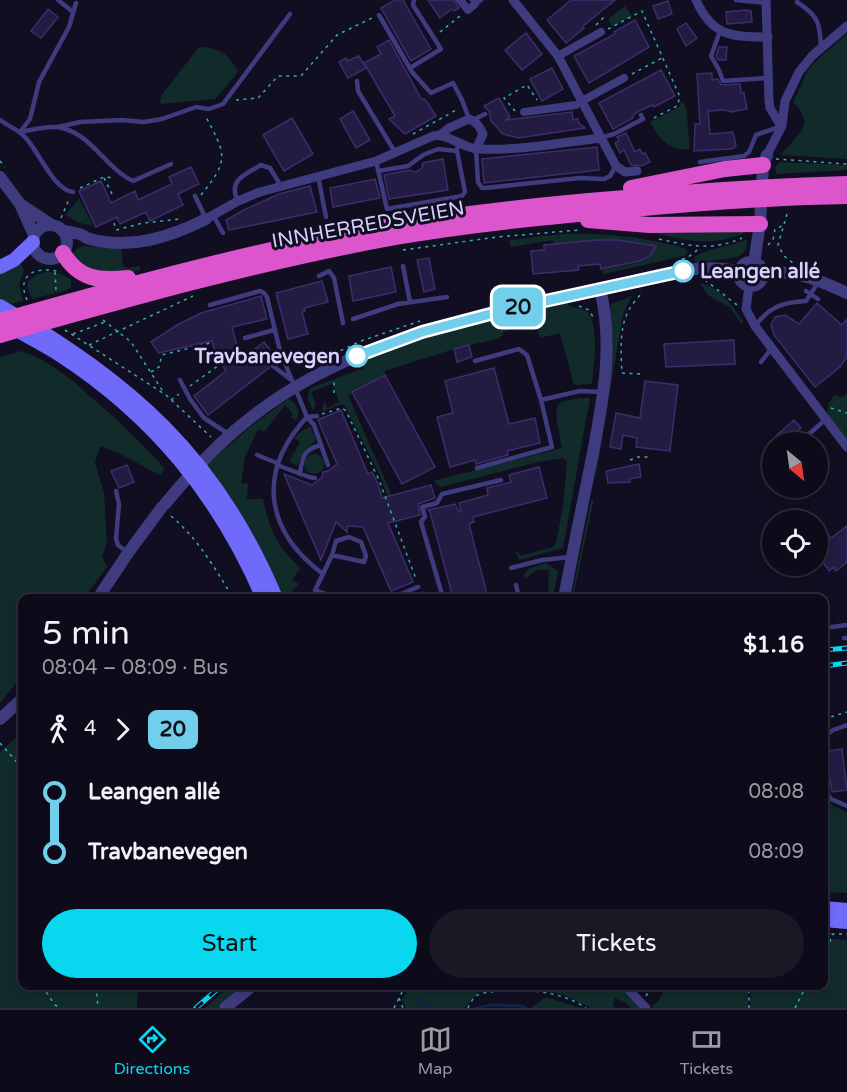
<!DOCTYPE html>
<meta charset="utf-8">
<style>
body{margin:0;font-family:"Varela Round",sans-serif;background:#1b1826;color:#f1f3f6;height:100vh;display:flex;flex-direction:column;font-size:22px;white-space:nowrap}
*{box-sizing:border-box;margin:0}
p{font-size:20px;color:#9a9aa2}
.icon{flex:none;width:33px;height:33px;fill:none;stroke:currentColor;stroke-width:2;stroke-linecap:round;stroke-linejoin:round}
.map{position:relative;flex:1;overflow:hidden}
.sheet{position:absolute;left:18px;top:594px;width:810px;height:396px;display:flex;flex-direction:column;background:#0d0a19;border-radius:12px;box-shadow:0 3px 9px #0003,0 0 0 2px #2d2b38}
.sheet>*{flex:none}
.badge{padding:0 12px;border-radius:9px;font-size:21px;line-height:39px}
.needle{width:39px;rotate:151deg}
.controls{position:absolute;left:762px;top:432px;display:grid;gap:12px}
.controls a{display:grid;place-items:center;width:66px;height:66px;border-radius:50%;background:#0d0a19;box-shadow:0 3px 9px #0003,0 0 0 2px #2d2b38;font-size:30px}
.map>.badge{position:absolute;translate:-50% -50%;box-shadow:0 0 0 3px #fff}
.legs{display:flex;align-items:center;gap:9px;height:66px;padding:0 24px;font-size:20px}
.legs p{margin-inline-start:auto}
.headline{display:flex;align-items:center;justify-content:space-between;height:102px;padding:0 24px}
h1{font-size:33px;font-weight:600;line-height:45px}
.action{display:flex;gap:12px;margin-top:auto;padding:12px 24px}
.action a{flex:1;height:69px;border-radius:36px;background:#09d7f0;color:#111;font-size:24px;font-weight:600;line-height:69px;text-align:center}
.action a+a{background:#1b1826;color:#f1f3f6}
ul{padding:0 24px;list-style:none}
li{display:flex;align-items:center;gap:21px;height:60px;font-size:22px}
li i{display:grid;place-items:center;width:9px;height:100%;margin:0 8px;background:currentColor}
li i::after{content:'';width:15px;height:15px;margin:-8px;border:4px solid;border-radius:50%;background:#0d0a19}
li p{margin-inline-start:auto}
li:first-child i{background:linear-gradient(#0000 50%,currentColor 0)}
li:last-child i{background:linear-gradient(currentColor 50%,#0000 0)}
.tabs{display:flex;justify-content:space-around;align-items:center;height:84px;border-top:2px solid #2d2b38;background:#0d0a19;font-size:16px;color:#9a9aa2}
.tabs a{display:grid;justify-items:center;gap:3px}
.tabs .on{color:#09d7f0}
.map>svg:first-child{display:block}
.green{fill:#112b2a}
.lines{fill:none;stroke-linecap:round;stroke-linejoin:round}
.stream{stroke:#0e2345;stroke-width:3}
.building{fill:#231b41;stroke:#3a2e6c;stroke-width:1.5}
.path{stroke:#33aea8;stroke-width:1.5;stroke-dasharray:3 4.5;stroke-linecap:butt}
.service{stroke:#3e3b7e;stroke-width:4.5}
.pedestrian{stroke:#3e3b7e;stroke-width:8}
.minor{stroke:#3e3b7e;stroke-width:9}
.tertiary{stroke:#3e3b7e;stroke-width:12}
.secondary{stroke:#6f6af9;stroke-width:14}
.trunk{stroke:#dc55cc;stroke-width:16}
.rail-casing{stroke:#09d7f0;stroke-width:5}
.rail{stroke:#110e21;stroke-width:3;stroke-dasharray:9;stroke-linecap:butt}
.line-1-casing{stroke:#fff;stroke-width:14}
.line-1{stroke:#71cfeb;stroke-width:9}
.stop-1-dot{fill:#fff;stroke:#71cfeb;stroke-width:3}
.labels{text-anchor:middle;stroke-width:6;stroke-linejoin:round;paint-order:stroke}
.street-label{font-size:20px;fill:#d5d0fd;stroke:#110e21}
.stop-label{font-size:20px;font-weight:bold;fill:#d5d0fd;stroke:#110e21;text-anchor:start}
</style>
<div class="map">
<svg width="847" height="1008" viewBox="0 0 847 1008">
<rect width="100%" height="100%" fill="#110e21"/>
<path class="green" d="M625 6 632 16 612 27 608 19Z
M847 34V159L781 155C795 136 818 126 793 102L808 70 820 57Z
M199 47C220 48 228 53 238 72L215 99 160 104 161 96Z
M682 101 686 107 690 149C670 152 659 139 650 122L679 107Z
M780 162 847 165V170L776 174 775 167Z
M79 198 93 226 80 223 66 215Z
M739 230 744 233C710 248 682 240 648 231Z
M562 234C606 233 642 237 684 248L688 253 684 256 603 274 602 270C620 266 649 266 656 246L618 240 554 244 553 240 510 247V240Z
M747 239 746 250 738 257 695 263 694 258C709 246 730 248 747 239Z
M84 246 121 248 123 266 128 268 140 266V270L127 274 91 273 71 255 78 248Z
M19 261 24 270 19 285 23 301 10 304 0 298V272Z
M47 272C56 272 64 274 71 280V287L67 290 32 299 27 287 29 280 38 274Z
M700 283C720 287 733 306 743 322L741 324 730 307 709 296Z
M632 296 623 314 596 475H595C604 421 618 365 609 310L611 304Z
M568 303 569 306 586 310C600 323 594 366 592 384L574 385 560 333 540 338 535 324 505 331 500 338 454 349 384 371 385 375 348 395 393 498 389 500 379 473 344 405 341 404 322 412 324 401 327 408 339 402 333 383 311 392 316 404 313 411 308 399 309 390 313 387 364 368 362 363 378 352 423 339 503 317Z
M21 351C52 361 74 382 98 403 122 424 144 445 165 469L160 475 116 452 100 446 95 463 104 493 107 544 102 556 107 567 84 598H22V676L0 703V357Z
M847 393V441C834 426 819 414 834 395L843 397Z
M578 398H590L563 548 519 560 516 552 518 551 520 556 553 547 556 543 563 506 567 462 563 458 538 462 440 487 433 481 562 448C561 439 552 411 559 404 563 400 573 400 578 398Z
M288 399C297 402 301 413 296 421L291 417 293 414 285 405 264 432 258 429 245 457 241 483 248 484 247 499H263C270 532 277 545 300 568L292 580 299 584 292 591 299 598H283L251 530 207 465 250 427Z
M309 427H311L316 440C307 449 301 452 298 466L289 462 300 442 294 438 300 432Z
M304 464a10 10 0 1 1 20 0a10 10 0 1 1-20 0Z
M594 498 573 598H571L591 501Z
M546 563 558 571 553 598H548L549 570H536L526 578 524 575 528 569Z
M22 732V986H138L137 1008H0V752Z
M824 797 834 806 847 813V893L824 892Z
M824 938 847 940V1008H750L751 986H824Z
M230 986H245L218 1008H205Z
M410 986H619L641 1008H631L627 1004 615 998 613 1004 615 1008H591L563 995 539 988 492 989 479 992 465 1008H406L402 1000Z
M666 986H748V1008H653L652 1005 658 1002Z
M546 997 580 1008H531Z"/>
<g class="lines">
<path class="stream" d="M417 999 428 1008
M477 1008 491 1005 522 1006 526 1008"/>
</g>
<path class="building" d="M395 0H403L431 49 411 61 381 8Z
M428 0H454L459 8 454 11 452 9 440 18Z
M571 0H615L583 26 584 28 566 43 547 20Z
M668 1 672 14 658 19 653 6Z
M48 9 58 17 41 38 31 31Z
M746 10 751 11 752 22 727 24 726 12Z
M635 20 649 47 589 83 574 56 615 34 614 32Z
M686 23 697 38 686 46 677 29Z
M526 33 542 54 522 70 505 50Z
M389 40 422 100 424 99 427 102 436 116 405 134 389 119 395 116 364 63 381 54 377 47Z
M719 47H727L726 60H718L716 56Z
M359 56 366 68 348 78 339 62 346 58 347 61Z
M552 68 563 89 542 101 530 79Z
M661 70 675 96 654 107 653 105 639 111 632 116 633 118 613 129 599 103Z
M712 73V80L718 79 721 85 740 84 741 93H744L747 109 731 112 725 110 708 111 710 134 733 132 736 146 734 148 730 149 694 151 695 124H700L697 74Z
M499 98 510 117 506 120 572 112 573 120 578 119V122L585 128 518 138 503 134 491 121 489 111 484 106Z
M353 111 370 140 356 148 340 119Z
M292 118 313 154 284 171 263 135Z
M626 133 635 152 640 149 642 154 645 153 650 162 641 166 631 165 624 150 620 153 615 143 619 141 617 137Z
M597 147 599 170 484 183 482 159Z
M443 159 448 190 389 199 384 175 409 170 416 172 422 168 423 163Z
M191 167 199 184 178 194 183 205 150 221 146 212 120 224 117 217 96 227 79 191 101 181 111 203 135 191 138 200 172 184 169 177Z
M375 179 380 198 333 207 330 188Z
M310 186 317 212 229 230 226 220 244 210 279 194Z
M596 240H618L656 246 650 256 640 261 601 269 600 264 578 266 579 270 533 274 531 251 544 250V245Z
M429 258 435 289 424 292 417 260Z
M391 267 396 292 353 301 349 276Z
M322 281 328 302 304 308 305 311 302 312 308 334 288 339 276 293Z
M261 296 267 319 232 327 236 342 243 358 264 342 279 361 270 363 269 368 208 415 194 396 226 371 215 352 212 341 159 353 151 342 177 325 201 313Z
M817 303 842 325 847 319V357L840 367 815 387 774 335 771 325 775 317 785 315 799 324Z
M734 340 735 364 666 367 664 344Z
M469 345 472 357 457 362 454 349Z
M494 368 509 424 535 418 540 443 507 451 508 455 476 464 475 460 450 467 437 417 453 413 445 381Z
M385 375 435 467 402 484 352 392Z
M645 381 678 385 670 451 636 447 637 438 623 435 621 449 610 447 616 413 640 418Z
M341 410 368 474 372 472 378 484 382 498 431 485 435 498 418 504 420 515 388 523 413 582 391 591 363 527 347 526V532L336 522 321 560 284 474 312 485 322 477 323 472 328 471 337 464 318 420Z
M794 420 801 428 784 442H781L776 436Z
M639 464 641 477 629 479 630 482 608 483 606 471Z
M127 465 134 482 119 488 111 471Z
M539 467 547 498 473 517 474 522 469 524 488 598H453L430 512 428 510 455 504 459 512 461 511 459 503 488 495 487 488 511 482 509 475Z
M847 526V562L836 571 834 567 829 571 818 555 821 551 818 546V542L828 534 831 538Z
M842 749 847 790 832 792 826 751Z"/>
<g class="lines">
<path class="path" d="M596 25 604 17
M608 29 642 11 680 97 677 106 650 120
M440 32 460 16
M632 74 662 58
M236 100 258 98 278 76H301L337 35 372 18
M515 111 504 98 527 85 537 100
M413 134 458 109
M776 159 847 164
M0 161 5 167
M104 178 114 198
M80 188 104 177 115 178
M201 195C231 158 225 154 205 115
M787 214 778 245 784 256 793 263
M61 218 70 197
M114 223 116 230 143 223 181 219
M659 239C689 246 713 251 742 238
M768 245 773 240 775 229 782 226
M403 250 497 237 580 230
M682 259 687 258 700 248
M55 272 56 291
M705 280 737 305
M27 300C15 272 39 266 61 272
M579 306 589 310 593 317
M103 320 131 342 164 393
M65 330 166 395 211 437
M73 334 105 322
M89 345 193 296
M327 357 361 341 420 321
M151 372 159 367 162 355 210 343
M640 374 622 373C621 353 619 327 629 310 632 304 637 299 641 294V291
M190 386 219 365
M334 393V378
M171 400 179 394
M831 408 847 413
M322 414 342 408 346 411 379 480 416 579
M630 460 638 457H648
M171 516C198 539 215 568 233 598
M422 592 426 598
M824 719 847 712
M0 743 22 768
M16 758 22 751
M22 894 17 933 22 941
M824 934H847
M824 956 833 934
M42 986 55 1005 61 1008
M96 986 98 1008
M639 987H656
M261 992 269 986
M646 996 650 990 659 986
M399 998 403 1008
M394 1008 405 986
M468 1008C470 1004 472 999 476 996 482 992 492 992 499 991 529 989 560 991 586 1008
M749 1008V986
M795 1008 806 986"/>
<path class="service" d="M58 0 73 12
M472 0 475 4 481 0
M736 0 766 3
M797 2C817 15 820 22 821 46
M379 15 412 72 431 93 453 83 462 100 469 119
M720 31 711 56 719 70 723 81 769 78
M410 68 441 49 413 5 414 0
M357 81 358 91 395 152
M0 120C8 126 17 129 24 136 38 149 53 190 73 192
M473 120 485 114
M58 127 80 122 122 120 144 122 162 119 196 107 209 109 223 104 290 14
M20 132C32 130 45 126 57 127 90 131 105 168 133 181L171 164
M20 132 30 119 39 82 69 27 76 3
M600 138 614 134 643 119 641 115
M476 149 478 182 482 188H485L580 178 604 179 610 176 616 166
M376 161 387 209 462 196 465 192 457 151 458 144
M700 162 744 156 749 152 756 135 782 126
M378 171 408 166 423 155 438 149 457 151
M318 176 326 217
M195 196 206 219
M238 201C227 180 246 174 261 165L270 168 281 186
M213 215 223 233
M403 266 410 302
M319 276 329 271 334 278 343 323
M806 291 818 299
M210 305 260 291 264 293 267 297 280 351 307 417C257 471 264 530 323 574L315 590 337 598
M353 319 398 304 447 297
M755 326C769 307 783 302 806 301L819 281
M245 338 274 330
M475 361 519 349 527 355 541 400
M761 362 771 349
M273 366 290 379
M180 380 190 399 204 418 230 435
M307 417 314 425 328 465
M307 417 317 416
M800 442 825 420
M257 455 277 463
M277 465 309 477 315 478
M477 468 552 447 541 400 580 391 601 392
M300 474C302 457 304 449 321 445
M116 491 119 504 116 539 118 545 128 553
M511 568 542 560 570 557
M323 574 332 555 364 562 366 556 361 542 349 537 336 541 332 555
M516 585 519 598
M391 598 418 587
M443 598 421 522 425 517 422 507 437 503 442 494 501 480
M824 628 847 625
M844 638H847
M824 737 833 730 847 725
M824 789 831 799 847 806"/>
<path class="pedestrian" d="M460 0 468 10 475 4
M558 56 601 32
M582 101 624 78
M524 112 576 105"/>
<path class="minor" d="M513 0 558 56 616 166 625 172 637 171
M696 0C712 36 731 37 768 37
M766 0 769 101 770 108 781 126
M440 135 449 128 469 119C477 122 479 126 483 134L476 149
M767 155 782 126 785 101 799 72 812 56 847 26
M206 219 238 201 260 192 376 161 433 136C448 133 462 148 478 149 518 151 560 143 600 138
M749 286 746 309 755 326 847 447
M625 986 646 1008"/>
<path class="tertiary" d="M0 177 20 204 34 235
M20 204 50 224
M33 242a17 17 0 1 1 34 0a17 17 0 1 1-34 0Z
M64 231C69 232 76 233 82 235 88 238 83 237 90 239 131 250 170 237 206 219
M739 274a12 12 0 1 1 24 0a12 12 0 1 1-24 0Z
M754 263 760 224 763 165 767 155
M763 273C794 269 819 280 847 293
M165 504C189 475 214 447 244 423 344 340 478 316 602 289 642 280 699 260 740 272
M98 598 128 553 162 507
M564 598C573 550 583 502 593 453 603 399 614 344 600 289
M0 719 22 699
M225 1008 252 986"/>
<path class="secondary" d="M0 267 14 260 33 242
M0 306C131 383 216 455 276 598
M12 327C28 337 44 345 60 355 154 416 219 496 263 598
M824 908 847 910
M824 920 847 922"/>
<path class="trunk" d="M631 188 725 169 763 165
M588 220 649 225 760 224
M63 253C79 280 99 281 128 278
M0 321C131 284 262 248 396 225 472 212 549 204 625 198 699 191 773 186 847 184
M0 335C131 298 262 261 396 237 470 224 546 217 621 210 696 203 771 197 847 196"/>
<g class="rail-casing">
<path id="rail" d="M824 650 847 648
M824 666 847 663
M196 1008 221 986"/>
</g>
<use href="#rail" class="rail"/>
</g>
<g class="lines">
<g class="line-1-casing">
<path id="line-1" d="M357 356 422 332 513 308 683 271"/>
</g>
<use href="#line-1" class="line-1"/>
</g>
<g class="stop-1-dot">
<circle cx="683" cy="271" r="10"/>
<circle cx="357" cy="356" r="10"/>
</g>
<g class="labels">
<g class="street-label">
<text transform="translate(368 224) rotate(-10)" y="7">INNHERREDSVEIEN</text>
</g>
<g class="stop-label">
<text x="700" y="278">Leangen allé</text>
<text x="340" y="363" text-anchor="end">Travbanevegen</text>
</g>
</g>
</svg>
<div class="controls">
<a><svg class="needle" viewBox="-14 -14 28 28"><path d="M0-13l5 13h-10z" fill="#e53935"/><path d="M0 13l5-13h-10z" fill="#9a9aa2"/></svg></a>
<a><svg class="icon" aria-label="locate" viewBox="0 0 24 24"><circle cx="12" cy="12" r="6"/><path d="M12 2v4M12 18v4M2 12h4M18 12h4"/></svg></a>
</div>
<b class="badge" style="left:518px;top:307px;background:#71cfeb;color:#111">20</b>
<section class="sheet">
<div class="headline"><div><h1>5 min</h1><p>08:04 – 08:09 · Bus</p></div><b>$1.16</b></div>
<div class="legs"><svg class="icon" aria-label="walk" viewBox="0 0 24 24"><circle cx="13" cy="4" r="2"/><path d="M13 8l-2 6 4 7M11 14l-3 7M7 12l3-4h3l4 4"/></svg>4<svg class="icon" aria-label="forward" viewBox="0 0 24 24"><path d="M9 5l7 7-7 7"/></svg><b class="badge" style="background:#71cfeb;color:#111">20</b></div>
<ul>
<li><i style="color:#71cfeb"></i><b>Leangen allé</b><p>08:08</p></li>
<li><i style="color:#71cfeb"></i><b>Travbanevegen</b><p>08:09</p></li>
</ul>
<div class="action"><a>Start</a><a>Tickets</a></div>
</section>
</div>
<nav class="tabs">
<a class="on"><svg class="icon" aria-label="directions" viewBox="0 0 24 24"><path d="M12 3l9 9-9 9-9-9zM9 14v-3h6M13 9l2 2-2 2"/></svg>Directions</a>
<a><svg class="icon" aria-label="map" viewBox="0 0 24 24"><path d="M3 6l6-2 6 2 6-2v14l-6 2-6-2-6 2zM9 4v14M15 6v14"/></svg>Map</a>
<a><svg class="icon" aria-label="tickets" viewBox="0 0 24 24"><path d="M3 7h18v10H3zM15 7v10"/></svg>Tickets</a>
</nav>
